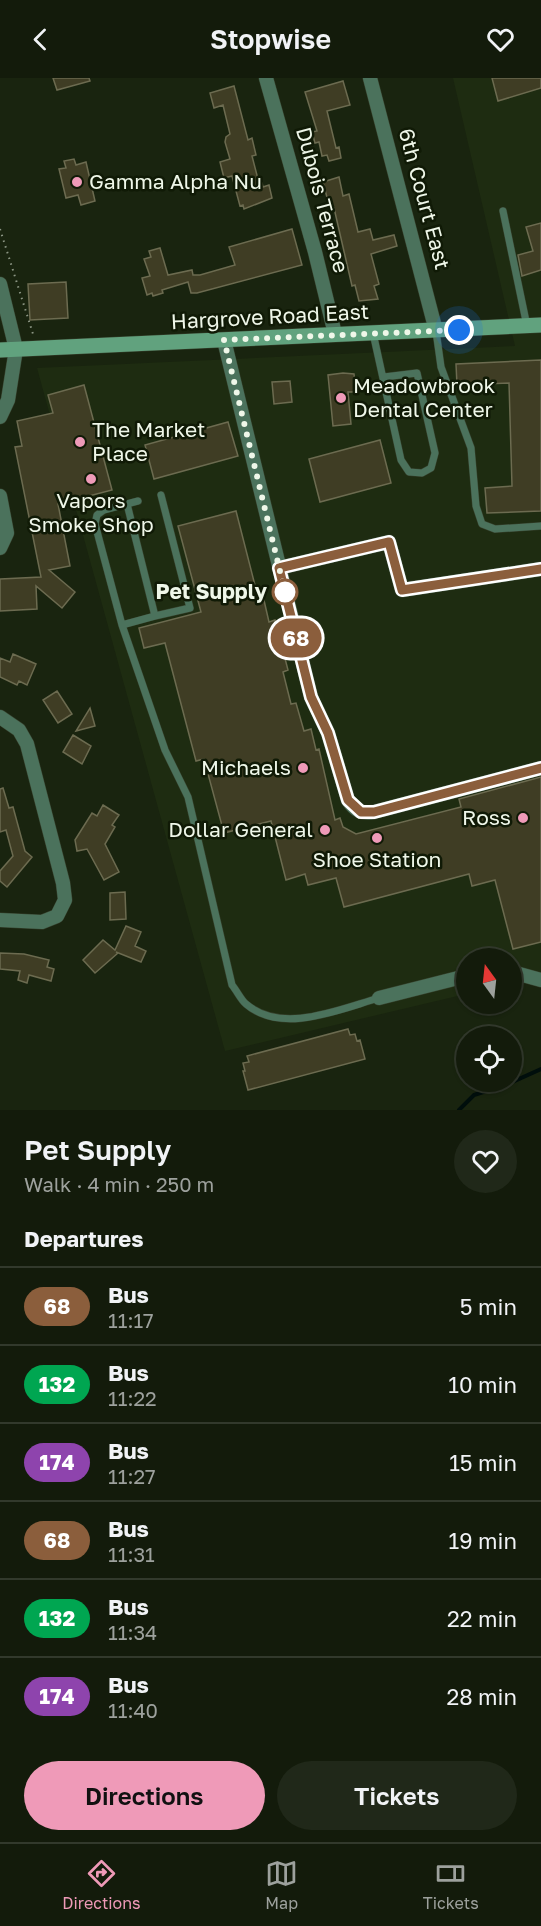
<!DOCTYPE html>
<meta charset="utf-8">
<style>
body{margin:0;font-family:"Golos Text",sans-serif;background:#202819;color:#f1f3f6;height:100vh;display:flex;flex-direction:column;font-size:22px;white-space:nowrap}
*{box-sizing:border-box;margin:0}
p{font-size:20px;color:#9da19d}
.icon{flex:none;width:33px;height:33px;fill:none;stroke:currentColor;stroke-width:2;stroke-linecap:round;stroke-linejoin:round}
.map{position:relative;height:1032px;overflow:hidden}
.drawer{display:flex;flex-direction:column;background:#131b0b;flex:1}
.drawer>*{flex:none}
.badge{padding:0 12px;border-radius:20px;font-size:21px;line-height:39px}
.needle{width:39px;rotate:345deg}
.controls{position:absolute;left:456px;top:870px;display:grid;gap:12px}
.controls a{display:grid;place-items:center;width:66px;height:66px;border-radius:50%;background:#131b0b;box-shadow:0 2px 4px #0004,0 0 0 2px #32392c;font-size:30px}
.you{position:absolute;width:30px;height:30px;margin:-15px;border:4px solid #fff;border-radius:50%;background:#1a73e8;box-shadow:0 0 0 9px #1a73e833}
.map>.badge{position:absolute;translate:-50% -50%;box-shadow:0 0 0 3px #fff}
h2{padding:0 24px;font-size:22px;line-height:54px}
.round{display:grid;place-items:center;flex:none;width:63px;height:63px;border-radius:32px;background:#202819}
.overview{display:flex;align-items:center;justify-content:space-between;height:102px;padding:0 24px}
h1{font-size:28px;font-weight:600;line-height:45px}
.cta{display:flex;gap:12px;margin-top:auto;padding:12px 24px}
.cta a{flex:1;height:69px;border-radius:36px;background:#ef9ab8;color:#111;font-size:24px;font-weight:600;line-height:69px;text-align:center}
.cta a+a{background:#202819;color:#f1f3f6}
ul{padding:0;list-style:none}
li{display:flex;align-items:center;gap:18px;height:78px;padding:0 24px;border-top:2px solid #32392c}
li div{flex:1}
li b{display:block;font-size:22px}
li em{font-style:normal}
li .badge{min-width:66px;font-weight:700;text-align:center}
header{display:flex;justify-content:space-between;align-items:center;height:78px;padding:0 24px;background:#131b0b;font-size:27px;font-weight:600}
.tab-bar{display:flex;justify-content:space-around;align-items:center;height:84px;border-top:2px solid #32392c;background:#131b0b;font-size:16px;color:#9da19d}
.tab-bar a{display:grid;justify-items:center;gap:3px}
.tab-bar .on{color:#ef9ab8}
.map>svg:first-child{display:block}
.built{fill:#1e2c11}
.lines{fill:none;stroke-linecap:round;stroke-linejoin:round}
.stream{stroke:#000e0c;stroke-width:4}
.building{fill:#3f3d24;stroke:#6c6b50;stroke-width:1.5}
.lane-casing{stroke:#37422e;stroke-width:8}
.street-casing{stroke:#37422e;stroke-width:15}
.secondary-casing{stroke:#37422e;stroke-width:16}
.path{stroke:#8b9583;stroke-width:2;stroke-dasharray:1.5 4.5;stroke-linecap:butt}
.lane{stroke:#4b725c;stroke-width:7}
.street{stroke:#4b725c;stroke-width:14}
.secondary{stroke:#61a27e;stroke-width:15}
.line-casing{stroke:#fff;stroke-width:14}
.line{stroke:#8b5e3c;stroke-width:9}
.walk{stroke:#eff7e9;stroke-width:6;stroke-dasharray:0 10.8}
.poi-dot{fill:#ef9ab8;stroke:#101a06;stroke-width:2}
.stop-dot{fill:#fff;stroke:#8b5e3c;stroke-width:3}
.labels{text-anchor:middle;stroke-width:5;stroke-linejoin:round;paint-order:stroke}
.poi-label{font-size:21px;fill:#eff7e9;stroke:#101a06;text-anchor:start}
.street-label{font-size:21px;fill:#eff7e9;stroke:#101a06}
.stop-label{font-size:21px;font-weight:bold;fill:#eff7e9;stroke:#101a06;text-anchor:end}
</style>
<header><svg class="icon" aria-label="back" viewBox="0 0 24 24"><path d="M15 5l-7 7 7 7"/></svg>Stopwise<svg class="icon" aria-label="heart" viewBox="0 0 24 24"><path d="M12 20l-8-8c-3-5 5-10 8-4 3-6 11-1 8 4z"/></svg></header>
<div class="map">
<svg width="541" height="1032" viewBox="0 0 541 1032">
<rect width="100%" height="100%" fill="#19240f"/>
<path class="built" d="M453 0H541V899L512 906V880H466V916L225 973 37 290 515 268Z"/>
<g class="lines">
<path class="stream" d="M459 1032 474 1017 508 1006 541 991"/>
</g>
<path class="building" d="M53 0H89L90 3 57 12Z
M492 0H541V10L498 23Z
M343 3 350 27 327 33 336 70 339 69 341 80 329 83 327 77 322 78 319 64 315 65 312 54 317 53 305 14Z
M234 8 248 62 252 60 256 77 252 78 259 105H262L263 109 269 107 272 120 244 131 243 127 240 128 232 98 224 100 220 84 230 81 225 64 226 59 230 56 223 27 214 30 210 15Z
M74 81 76 87 86 84 95 123 81 127 78 117 66 120 59 91 66 90 64 83Z
M339 99 343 118 349 116 358 154 370 151 373 162 394 157 397 168 371 176 379 206 374 208 378 221 359 223 355 207 352 208 334 130 330 131 323 104Z
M541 145V192L522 198 518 177 533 173 526 149Z
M292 151 302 187 197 215H191L188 204 162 212 163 215 153 218 152 215 147 217 142 200 150 198 144 181 151 179 149 173 160 170 168 197 192 192 193 197H200L235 187 229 169Z
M66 204 68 240 30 242 28 206Z
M541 282V433L487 435 485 410 512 408 509 305 457 307 456 286Z
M343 295 354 296 356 314H348L351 346 333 348 328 297Z
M290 303 292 324 274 326 272 304Z
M84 307 112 412 58 426 70 488 49 492 75 514 62 530 36 508 37 531 0 533V501L41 499 15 369 22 368 17 343 53 335 48 317Z
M228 344 238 378 154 401 145 367Z
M380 362 391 405 320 424 309 381Z
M236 433 258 519 263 518 269 544 275 542 288 592 283 594 291 626 296 625 304 653 311 651 316 672 319 671 335 742 340 740 343 749 356 756 461 729 459 721 541 699V864L513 871 495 802 472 808 469 796 344 829 336 800 308 807 305 796 286 802 271 743 224 755 204 681 196 683 165 565 144 570 139 550 201 534 178 448Z
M13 576 36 586 27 607 19 603 17 607 0 599V580L10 584Z
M57 613 72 636 58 645 43 622Z
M90 630 95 648 76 653Z
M73 657 91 668 82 686 63 674Z
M3 710 9 730 13 729 25 773 32 779 7 809 0 803V793L13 778 6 752 0 754V711Z
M103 727 119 737 112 747 115 749 105 766 119 794 104 802 87 771 77 773 75 762 92 735 97 738Z
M125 814 126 841 110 842V815Z
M126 848 141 854 135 868 146 873 141 884 116 874 118 875 95 895 83 882 103 862 115 872Z
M0 875 24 876 49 882 47 889 54 891 51 903 29 897 27 905 18 902 20 893 0 891Z
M348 951 350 957 355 956 357 963 360 962 365 981 248 1012 243 993H245L243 985 249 984 247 978Z"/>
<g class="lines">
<g class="lane-casing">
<path id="lane" d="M503 133 527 248
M436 253 441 289 471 370 476 428 482 446 495 451 541 448
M373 255 401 382 409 394 422 395 431 390 435 375 417 295 384 299
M138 423 104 432 97 437 95 446 122 547 165 672 188 719 232 907C237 913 241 922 246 926 282 957 340 931 379 920
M127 426 155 538 190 530 161 417
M122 547 155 538"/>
</g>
<g class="street-casing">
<path id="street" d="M266 0 315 174 335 256
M370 0 436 253
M0 206 16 271 8 322 0 339
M224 262 311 619 328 655 348 722C355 733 362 736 374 734L541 690
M0 418 7 455 0 470
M279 490 389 464 402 512 541 491
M0 639 19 652 27 666 63 805 65 822 57 838 42 844 0 842
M512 894 541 902
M379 920 466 898"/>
</g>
<g class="secondary-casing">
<path id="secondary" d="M0 272 541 247"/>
</g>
<path class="path" d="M0 151 33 256"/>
<use href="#lane" class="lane"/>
<use href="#street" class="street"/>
<use href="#secondary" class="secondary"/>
</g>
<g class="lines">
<g class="line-casing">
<path id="line" d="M541 491 402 512 389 464 279 490 311 619 328 655 348 722 361 734H374L541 690"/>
</g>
<use href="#line" class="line"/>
<path class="walk" d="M285 514 224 262 459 252"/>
</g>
<g class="poi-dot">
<circle cx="77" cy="104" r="6"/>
<circle cx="341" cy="320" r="6"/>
<circle cx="80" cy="364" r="6"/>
<circle cx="91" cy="401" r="6"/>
<circle cx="303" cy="690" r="6"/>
<circle cx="523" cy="740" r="6"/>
<circle cx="325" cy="752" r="6"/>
<circle cx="377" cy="760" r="6"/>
</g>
<circle class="stop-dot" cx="285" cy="514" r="12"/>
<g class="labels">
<g class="poi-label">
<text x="89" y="111">Gamma Alpha Nu</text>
<text x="353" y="315">Meadowbrook<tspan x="353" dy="24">Dental Center</tspan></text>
<text x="92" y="359">The Market<tspan x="92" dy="24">Place</tspan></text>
<text x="91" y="430" text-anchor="middle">Vapors<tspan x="91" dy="24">Smoke Shop</tspan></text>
<text x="291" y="697" text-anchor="end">Michaels</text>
<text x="511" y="747" text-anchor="end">Ross</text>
<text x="313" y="759" text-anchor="end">Dollar General</text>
<text x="377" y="789" text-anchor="middle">Shoe Station</text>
</g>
<g class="street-label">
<text transform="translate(424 121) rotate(75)" y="7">6th Court East</text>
<text transform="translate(322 122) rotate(75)" y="7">Dubois Terrace</text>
<text transform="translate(270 239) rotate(-3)" y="7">Hargrove Road East</text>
</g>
<g class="stop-label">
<text x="267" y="521">Pet Supply</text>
</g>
</g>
</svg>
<div class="controls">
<a><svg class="needle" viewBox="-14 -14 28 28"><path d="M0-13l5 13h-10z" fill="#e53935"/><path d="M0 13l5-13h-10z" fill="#9da19d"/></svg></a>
<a><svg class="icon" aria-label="locate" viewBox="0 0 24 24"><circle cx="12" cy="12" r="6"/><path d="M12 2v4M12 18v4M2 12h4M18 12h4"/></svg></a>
</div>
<div class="you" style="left:459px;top:252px"></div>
<b class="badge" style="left:296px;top:560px;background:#8b5e3c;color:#fff">68</b>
</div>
<section class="drawer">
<div class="overview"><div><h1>Pet Supply</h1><p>Walk · 4 min · 250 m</p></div><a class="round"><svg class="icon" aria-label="heart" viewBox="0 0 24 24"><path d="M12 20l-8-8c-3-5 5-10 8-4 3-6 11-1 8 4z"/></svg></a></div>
<h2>Departures</h2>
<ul>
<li><span class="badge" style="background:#8b5e3c;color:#fff">68</span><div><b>Bus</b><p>11:17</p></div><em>5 min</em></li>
<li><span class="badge" style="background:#00a651;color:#fff">132</span><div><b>Bus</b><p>11:22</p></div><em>10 min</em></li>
<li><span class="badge" style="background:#8e44ad;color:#fff">174</span><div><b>Bus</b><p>11:27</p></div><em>15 min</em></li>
<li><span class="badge" style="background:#8b5e3c;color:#fff">68</span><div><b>Bus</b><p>11:31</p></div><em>19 min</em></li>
<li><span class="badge" style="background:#00a651;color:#fff">132</span><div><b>Bus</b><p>11:34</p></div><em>22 min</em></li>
<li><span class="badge" style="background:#8e44ad;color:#fff">174</span><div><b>Bus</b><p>11:40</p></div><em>28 min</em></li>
</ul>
<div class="cta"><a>Directions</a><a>Tickets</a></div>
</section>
<nav class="tab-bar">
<a class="on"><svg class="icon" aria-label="directions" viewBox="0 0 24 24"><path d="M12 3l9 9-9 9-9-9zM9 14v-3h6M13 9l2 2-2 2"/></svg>Directions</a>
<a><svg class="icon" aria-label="map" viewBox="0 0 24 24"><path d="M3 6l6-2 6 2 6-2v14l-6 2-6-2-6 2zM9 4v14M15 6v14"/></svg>Map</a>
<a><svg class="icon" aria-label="tickets" viewBox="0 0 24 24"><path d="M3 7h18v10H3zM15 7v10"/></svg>Tickets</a>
</nav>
